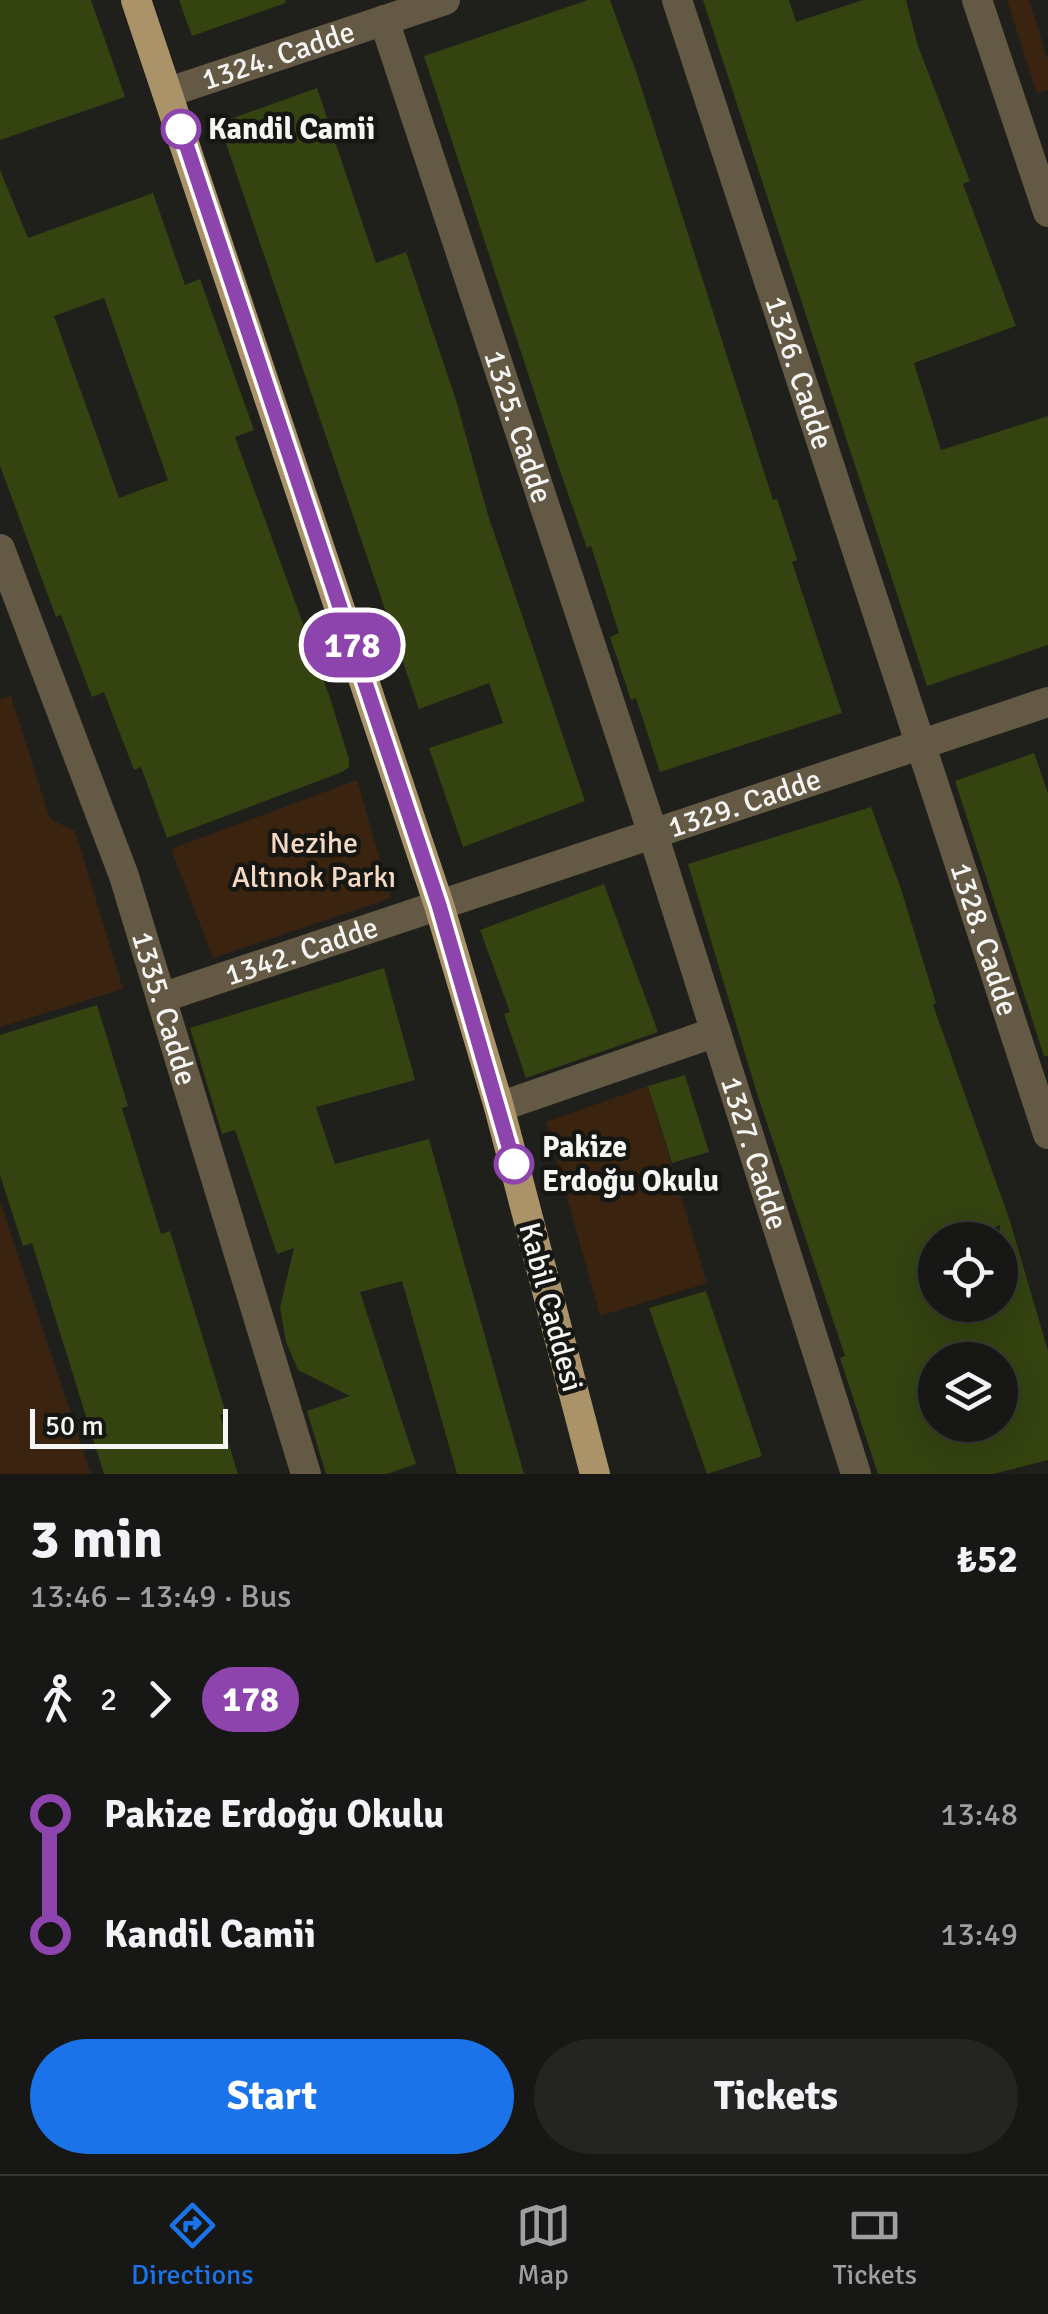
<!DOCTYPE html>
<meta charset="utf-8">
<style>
body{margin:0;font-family:Signika,sans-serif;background:#242422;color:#f1f3f6;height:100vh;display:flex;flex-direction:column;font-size:38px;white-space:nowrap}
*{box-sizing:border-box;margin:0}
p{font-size:32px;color:#9e9fa0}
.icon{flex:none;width:55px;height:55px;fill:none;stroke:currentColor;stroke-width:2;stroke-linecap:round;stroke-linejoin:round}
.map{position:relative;height:1474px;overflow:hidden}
.sheet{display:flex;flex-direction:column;background:#171715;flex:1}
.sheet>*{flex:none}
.badge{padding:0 20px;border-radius:32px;font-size:35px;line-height:65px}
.buttons{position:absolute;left:918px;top:1222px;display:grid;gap:20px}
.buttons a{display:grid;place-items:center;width:100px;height:100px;border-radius:50%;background:#171715;box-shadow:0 10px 40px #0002,0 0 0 2px #363634;font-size:50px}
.scale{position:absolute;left:30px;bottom:25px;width:198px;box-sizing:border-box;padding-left:10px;border:5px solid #f5f5f3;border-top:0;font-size:28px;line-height:35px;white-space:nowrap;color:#f5f5f3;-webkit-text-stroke:8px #161613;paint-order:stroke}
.map>.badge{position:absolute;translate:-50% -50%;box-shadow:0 0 0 5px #fff}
.legs{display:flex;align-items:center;gap:15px;height:110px;padding:0 30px;font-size:32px}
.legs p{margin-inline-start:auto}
.head{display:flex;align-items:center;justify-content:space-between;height:170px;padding:0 30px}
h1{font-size:55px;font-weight:700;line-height:75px}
.cta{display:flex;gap:20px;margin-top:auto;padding:20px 30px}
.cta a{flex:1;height:115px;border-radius:60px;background:#1a73e8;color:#fff;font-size:40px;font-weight:700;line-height:115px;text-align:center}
.cta a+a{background:#242422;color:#f1f3f6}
ul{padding:0 30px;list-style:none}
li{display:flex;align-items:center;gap:35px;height:120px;font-size:38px}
li i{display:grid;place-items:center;width:15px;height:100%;margin:0 12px;background:currentColor}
li i::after{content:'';width:25px;height:25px;margin:-12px;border:8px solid;border-radius:50%;background:#171715}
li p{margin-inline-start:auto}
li:first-child i{background:linear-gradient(#0000 50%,currentColor 0)}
li:last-child i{background:linear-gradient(currentColor 50%,#0000 0)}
.dock{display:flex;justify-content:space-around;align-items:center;height:140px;border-top:2px solid #363634;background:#171715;font-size:28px;color:#9e9fa0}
.dock a{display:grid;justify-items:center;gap:5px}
.dock .active{color:#1a73e8}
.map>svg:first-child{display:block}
.green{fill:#3b240f}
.building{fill:#344310;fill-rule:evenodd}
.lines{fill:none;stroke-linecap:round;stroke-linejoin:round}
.minor{stroke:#645945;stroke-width:30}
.major{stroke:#ab9369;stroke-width:30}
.line-1-casing{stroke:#fff;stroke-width:22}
.line-1{stroke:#8e44ad;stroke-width:15}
.stop-1-dot{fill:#fff;stroke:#8e44ad;stroke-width:5}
.labels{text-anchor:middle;stroke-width:9;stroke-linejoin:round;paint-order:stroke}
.street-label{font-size:30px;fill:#f5f5f3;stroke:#161613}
.stop-label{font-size:30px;font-weight:bold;fill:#f5f5f3;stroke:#161613;text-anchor:start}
.park-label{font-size:30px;fill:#f5d9c3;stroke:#161613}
</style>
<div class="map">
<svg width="1048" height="1474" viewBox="0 0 1048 1474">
<rect width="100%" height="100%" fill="#1f1f1c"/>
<path class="green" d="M1007 0H1029L1048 60V90L1037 94Z
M11 696 50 819 75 831 123 989 0 1027V699Z
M357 780 391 898 213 958 171 849Z
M648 1086 707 1283 600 1316 546 1122Z
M0 1201 91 1474H0Z"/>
<path class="building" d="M0 0H91L125 97 0 140Z
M179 0H285L286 3 192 36Z
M588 0H610L637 74 773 500 777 499 797 560 792 562 842 713 660 772 636 698 631 700 610 637 619 633 591 546 587 548 559 468 424 56Z
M703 0H789L796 22 863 0H906L918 46 970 181 963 184 1016 326 914 363 941 450 1048 416V645L927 686Z
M317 88 376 263 406 252 456 400 488 515 585 801 463 847 429 748 503 723 489 683 419 709 219 123Z
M0 170 28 238 153 193 185 285 200 279 254 430 235 437 329 695 349 759V767L342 772 167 838 141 767 134 770 104 692 92 697 61 615 56 617 0 466ZM104 298 168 480 119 498 54 316Z
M1034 753 1048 793V1056H1044L955 781Z
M871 807 901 889 936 1003 933 1005 1010 1221 1048 1351V1460L993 1474H878L840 1358 845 1356 755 1087 688 864ZM1000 1225V1305H935V1240H958ZM935 1360H1000V1425H935Z
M604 884 658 1032 526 1078 504 1014 510 1012 480 930Z
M384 968 415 1080 316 1107 335 1164 429 1139 524 1474H457L402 1281 360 1292 416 1464 387 1474H326L307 1411 350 1396 298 1370 286 1342 280 1307 294 1248 277 1254 235 1130 222 1134 190 1028Z
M97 1005 128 1106 122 1108 161 1234 170 1231 226 1413 220 1415 238 1474H104L32 1243 23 1246 0 1175V1035Z
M685 1075 709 1152 672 1163 648 1086Z
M706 1291 762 1456 707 1474 649 1308Z"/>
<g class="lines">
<g class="minor">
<path id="s1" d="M677 0 1048 1134"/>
<path d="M977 0 1048 212"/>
<path id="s2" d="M384 20 653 834 856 1474"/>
<path id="s3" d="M169 92 445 0"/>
<path id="s4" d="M0 549 124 876 306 1474"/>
<path id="s5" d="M161 998 1048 702"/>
<path d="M499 1107 716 1032"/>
</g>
<path class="major" d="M136 0 439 905 499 1107 595 1474"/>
</g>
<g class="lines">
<g class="line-1-casing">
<path id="line-1" d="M181 129 439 905 514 1164"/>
</g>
<use href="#line-1" class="line-1"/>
</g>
<g class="stop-1-dot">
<circle cx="181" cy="129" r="18"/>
<circle cx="514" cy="1164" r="18"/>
</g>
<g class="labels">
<g class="street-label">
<text dy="10" stroke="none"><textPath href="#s3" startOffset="115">1324. Cadde</textPath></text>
<text dy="10" stroke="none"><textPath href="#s1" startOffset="392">1326. Cadde</textPath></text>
<text dy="10" stroke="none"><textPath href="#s2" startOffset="428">1325. Cadde</textPath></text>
<text dy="10" stroke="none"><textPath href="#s5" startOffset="615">1329. Cadde</textPath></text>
<text dy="10" stroke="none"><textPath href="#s1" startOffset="988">1328. Cadde</textPath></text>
<text dy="10" stroke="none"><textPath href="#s5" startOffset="148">1342. Cadde</textPath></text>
<text dy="10" stroke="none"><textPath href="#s4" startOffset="488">1335. Cadde</textPath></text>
<text dy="10" stroke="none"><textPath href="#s2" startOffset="1192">1327. Cadde</textPath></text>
<text transform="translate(551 1307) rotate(75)" y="10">Kabil Caddesi</text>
</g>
<g class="stop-label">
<text x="208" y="139">Kandil Camii</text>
<text x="542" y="1157">Pakize<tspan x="542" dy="34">Erdoğu Okulu</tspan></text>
</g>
<g class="park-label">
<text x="314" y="853">Nezihe<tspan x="314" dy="34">Altınok Parkı</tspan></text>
</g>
</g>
</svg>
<div class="buttons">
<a><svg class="icon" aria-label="locate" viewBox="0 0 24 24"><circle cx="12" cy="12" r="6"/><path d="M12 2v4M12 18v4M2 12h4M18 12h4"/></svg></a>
<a><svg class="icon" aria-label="layers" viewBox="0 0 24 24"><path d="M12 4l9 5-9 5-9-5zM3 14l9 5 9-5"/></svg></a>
</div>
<div class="scale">50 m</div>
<b class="badge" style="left:352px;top:645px;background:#8e44ad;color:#fff">178</b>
</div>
<section class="sheet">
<div class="head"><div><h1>3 min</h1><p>13:46 – 13:49 · Bus</p></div><b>₺52</b></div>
<div class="legs"><svg class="icon" aria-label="walk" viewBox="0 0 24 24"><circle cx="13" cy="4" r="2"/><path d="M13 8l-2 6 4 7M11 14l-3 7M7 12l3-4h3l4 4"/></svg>2<svg class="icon" aria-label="forward" viewBox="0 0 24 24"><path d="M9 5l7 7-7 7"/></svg><b class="badge" style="background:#8e44ad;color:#fff">178</b></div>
<ul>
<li><i style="color:#8e44ad"></i><b>Pakize Erdoğu Okulu</b><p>13:48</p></li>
<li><i style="color:#8e44ad"></i><b>Kandil Camii</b><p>13:49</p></li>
</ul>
<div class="cta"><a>Start</a><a>Tickets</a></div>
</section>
<nav class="dock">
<a class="active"><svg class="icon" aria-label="directions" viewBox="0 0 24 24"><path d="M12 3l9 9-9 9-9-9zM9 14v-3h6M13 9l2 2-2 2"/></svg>Directions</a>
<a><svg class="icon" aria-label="map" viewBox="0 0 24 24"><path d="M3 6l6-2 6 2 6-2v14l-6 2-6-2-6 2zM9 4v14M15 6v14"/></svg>Map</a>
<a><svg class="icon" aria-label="tickets" viewBox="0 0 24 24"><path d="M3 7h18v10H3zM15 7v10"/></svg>Tickets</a>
</nav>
